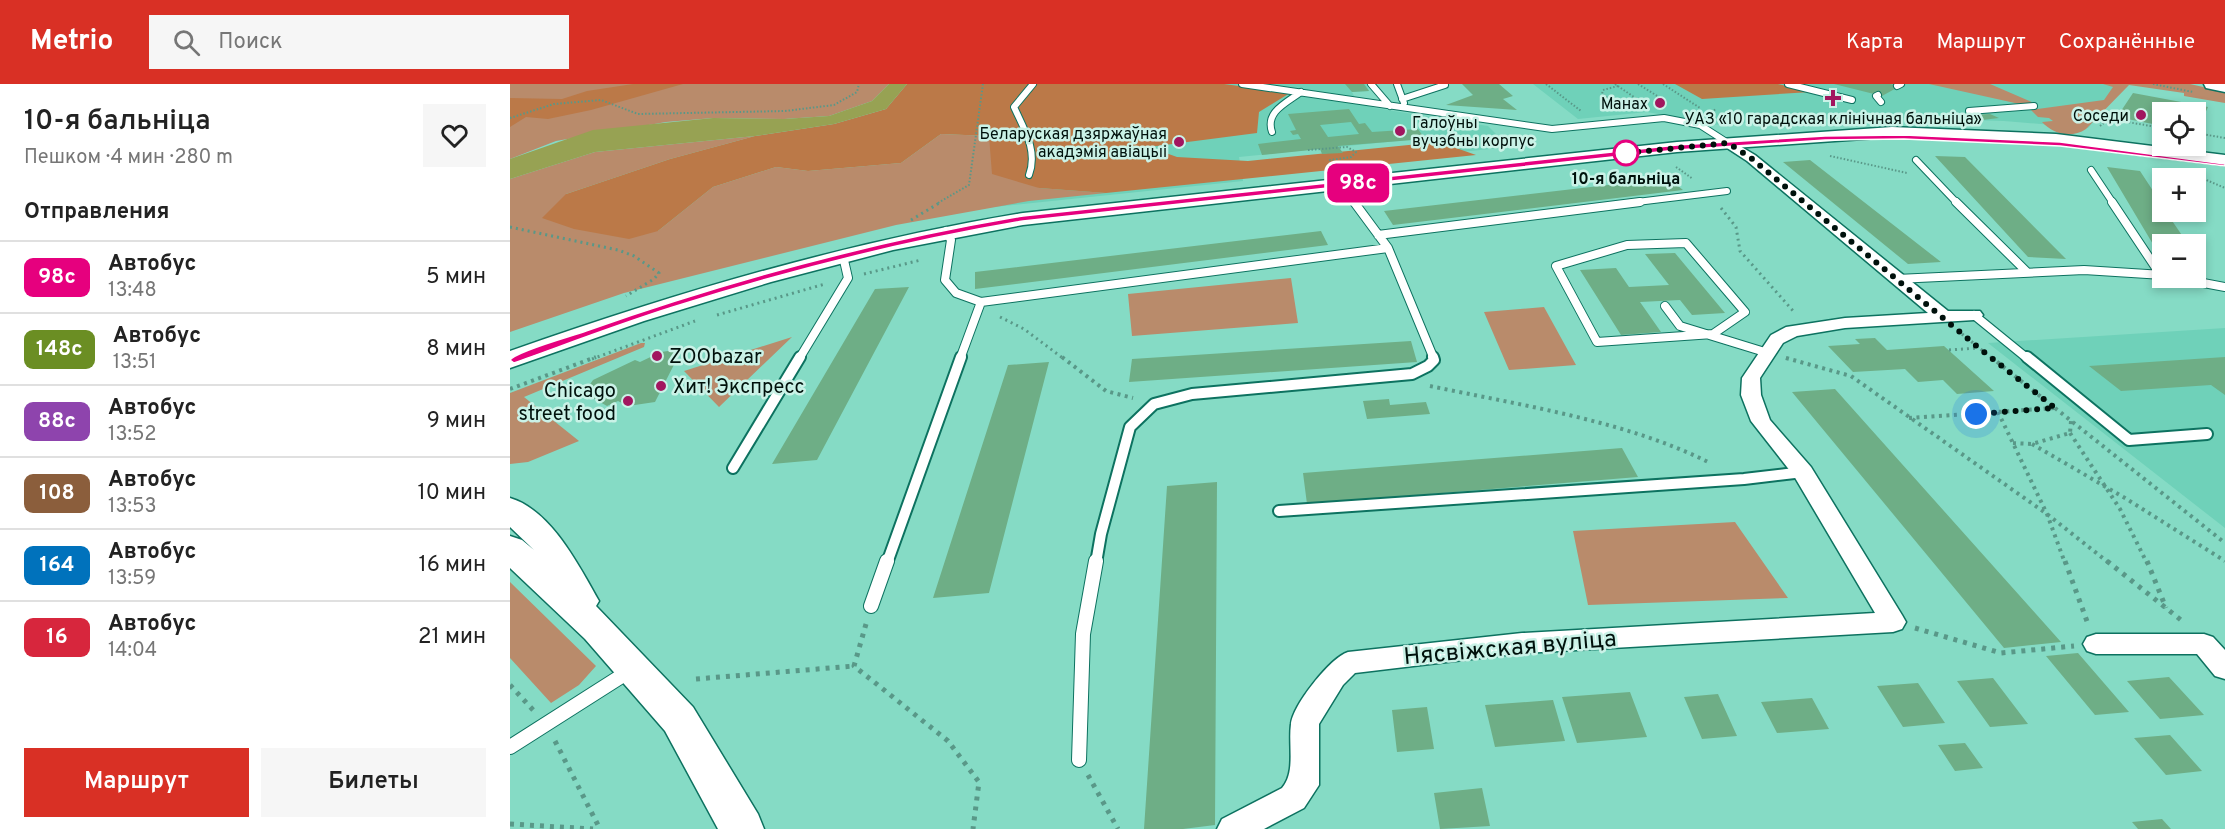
<!DOCTYPE html>
<html lang="ru">
<meta charset="utf-8">
<style>
body{margin:0;font-family:Overpass,sans-serif;background:#f6f6f6;color:#222;height:100vh;display:flex;flex-direction:column;font-size:22px;white-space:nowrap}
*{box-sizing:border-box;margin:0}
p{font-size:20px;color:#767676}
.icon{flex:none;width:33px;height:33px;fill:none;stroke:currentColor;stroke-width:2;stroke-linecap:round;stroke-linejoin:round}
.map{position:relative;flex:1;overflow:hidden}
.side{display:flex;flex-direction:column;background:#fff;width:510px}
.side>*{flex:none}
.badge{padding:0 12px;border-radius:9px;font-size:21px;line-height:39px}
.buttons{position:absolute;left:1642px;top:18px;display:grid;gap:12px}
.buttons a{display:grid;place-items:center;width:54px;height:54px;border-radius:0px;background:#fff;box-shadow:0 3px 9px #0003;font-size:30px}
.you{position:absolute;width:30px;height:30px;margin:-15px;border:4px solid #fff;border-radius:50%;background:#1a73e8;box-shadow:0 0 0 9px #1a73e833}
.map>.badge{position:absolute;translate:-50% -50%;box-shadow:0 0 0 3px #fff}
h2{padding:0 24px;font-size:22px;line-height:54px}
.round{display:grid;place-items:center;flex:none;width:63px;height:63px;border-radius:0px;background:#f6f6f6}
.headline{display:flex;align-items:center;justify-content:space-between;height:102px;padding:0 24px}
h1{font-size:28px;font-weight:600;line-height:45px}
.button{display:flex;gap:12px;margin-top:auto;padding:12px 24px}
.button a{flex:1;height:69px;border-radius:0px;background:#d93025;color:#fff;font-size:24px;font-weight:600;line-height:69px;text-align:center}
.button a+a{background:#f6f6f6;color:#222}
ul{padding:0;list-style:none}
li{display:flex;align-items:center;gap:18px;height:72px;padding:0 24px;border-top:2px solid #e0e0e0}
li div{flex:1}
li b{display:block;font-size:22px}
li em{font-style:normal}
li .badge{min-width:66px;font-weight:700;text-align:center}
header{display:flex;align-items:center;gap:36px;box-sizing:border-box;height:84px;padding:0 30px;background:#d93025;color:#fff}
header strong{font-size:28px}
nav{display:flex;gap:33px;margin-inline-start:auto;font-size:21px}
.search{width:420px;height:54px;background:#f6f6f6;display:flex;align-items:center;gap:15px;box-sizing:border-box;padding:0 21px;border-radius:0px;color:#767676;font-size:22px}
main{display:flex;flex:1;min-height:0}
.map>svg:first-child{display:block}
.built{fill:#6fd1b9}
.green{fill:#b98b6b}
.forest{fill:#bb7948}
.water{fill:#97a253}
.building{fill:#6eae86;fill-rule:evenodd}
.lines{fill:none;stroke-linecap:round;stroke-linejoin:round}
.service-far3-casing{stroke:#0d7260;stroke-width:8}
.service-far2-casing{stroke:#0d7260;stroke-width:10}
.service-far1-casing{stroke:#0d7260;stroke-width:14}
.service-casing{stroke:#0d7260;stroke-width:16}
.minor-casing{stroke:#0d7260;stroke-width:3}
.secondary-casing{stroke:#0d7260;stroke-width:3}
.trunk-casing{stroke:#0d7260;stroke-width:3}
.path-far3{stroke:#599888;stroke-width:2;stroke-dasharray:1.5 2;stroke-linecap:butt}
.path-far2{stroke:#599888;stroke-width:3;stroke-dasharray:2 4;stroke-linecap:butt}
.path-far1{stroke:#599888;stroke-width:4;stroke-dasharray:3 4.5;stroke-linecap:butt}
.path{stroke:#599888;stroke-width:5;stroke-dasharray:4 6;stroke-linecap:butt}
.service-far3{stroke:#fff;stroke-width:6}
.service-far2{stroke:#fff;stroke-width:8}
.service-far1{stroke:#fff;stroke-width:10}
.service{stroke:#fff;stroke-width:14}
.minor{fill:#fff;fill-rule:evenodd}
.secondary{fill:#fff;fill-rule:evenodd}
.trunk{fill:#fff;fill-rule:evenodd}
.line{fill:#e6007e;stroke:#fff;stroke-width:1.5}
.walk{stroke:#00110c;stroke-width:6;stroke-dasharray:0 10.8}
.poi-dot{fill:#a2165f;stroke:#caf2e7;stroke-width:2}
.stop-dot{fill:#fff;stroke:#e6007e;stroke-width:3}
.labels{text-anchor:middle;stroke-width:5;stroke-linejoin:round;paint-order:stroke}
.far-poi-label{font-size:16px;fill:#00110c;stroke:#caf2e7;text-anchor:end}
.far-stop-label{font-size:16px;font-weight:bold;fill:#00110c;stroke:#caf2e7}
.poi-label{font-size:20px;fill:#00110c;stroke:#caf2e7;text-anchor:start}
.near-street-label{font-size:24px;fill:#00110c;stroke:#caf2e7}
</style>
<header>
<strong>Metrio</strong>
<div class="search"><svg class="icon" aria-label="search" viewBox="0 0 24 24"><circle cx="10" cy="10" r="6"/><path d="M15 15l6 6"/></svg>Поиск</div>
<nav><a>Карта</a><a>Маршрут</a><a>Сохранённые</a></nav>
</header>
<main>
<section class="side">
<div class="headline"><div><h1>10-я бальніца</h1><p>Пешком · 4 мин · 280 m</p></div><a class="round"><svg class="icon" aria-label="heart" viewBox="0 0 24 24"><path d="M12 20l-8-8c-3-5 5-10 8-4 3-6 11-1 8 4z"/></svg></a></div>
<h2>Отправления</h2>
<ul>
<li><span class="badge" style="background:#e6007e;color:#fff">98с</span><div><b>Автобус</b><p>13:48</p></div><em>5 мин</em></li>
<li><span class="badge" style="background:#6b8e23;color:#fff">148с</span><div><b>Автобус</b><p>13:51</p></div><em>8 мин</em></li>
<li><span class="badge" style="background:#8e44ad;color:#fff">88с</span><div><b>Автобус</b><p>13:52</p></div><em>9 мин</em></li>
<li><span class="badge" style="background:#8b5e3c;color:#fff">108</span><div><b>Автобус</b><p>13:53</p></div><em>10 мин</em></li>
<li><span class="badge" style="background:#0072bc;color:#fff">164</span><div><b>Автобус</b><p>13:59</p></div><em>16 мин</em></li>
<li><span class="badge" style="background:#d7263d;color:#fff">16</span><div><b>Автобус</b><p>14:04</p></div><em>21 мин</em></li>
</ul>
<div class="button"><a>Маршрут</a><a>Билеты</a></div>
</section>
<div class="map">
<svg width="1715" height="745" viewBox="0 0 1715 745">
<rect width="100%" height="100%" fill="#85dbc5"/>
<path class="built" d="M474 0H856L859 7 842 8 847 18 865 24 978 42 999 63 932 70 917 54 729 73 733 97 464 125Z
M1023 0H1617L1578 44 1494 37 1351 33 1199 41 1188 34 1177 35 1137 28 1068 35Z
M1715 244V444L1478 259Z"/>
<path class="green" d="M0 0H379L362 17 319 32 274 35 203 34 156 38 46 57 0 75Z
M1419 0H1480L1524 19 1514 21Z
M1593 0H1680L1715 8V19L1674 12V9L1619 1 1576 45C1561 55 1543 50 1532 38L1543 37 1539 34 1528 33 1521 26 1594 16 1603 3Z
M431 50 479 52 529 104 596 109 519 117 386 141 114 209 0 248V95L85 68 245 52 160 75 56 110 148 147 203 103 266 83 298 87 391 79Z
M781 194 788 239 622 252 618 210Z
M1034 223 1066 281 999 286 974 228Z
M282 253 209 323 174 287Z
M131 259H135L134 263 14 313 69 357 18 378 0 380V309Z
M1225 438 1278 514 1078 521 1063 447Z
M0 498 86 582 69 601 41 619 0 574Z"/>
<path class="forest" d="M123 0H173L81 26 38 35 16 33 0 43V14L52 15 77 7Z
M397 0H714L780 9 749 28 747 49 639 63 667 73 738 77 929 58 966 71 596 109 529 104 482 90 479 52 431 50 391 79 298 87 266 83 203 103 148 147 119 155 64 145 32 134 56 110 160 75 245 52 324 40 376 25Z
M1165 0H1268L1301 8 1192 15Z"/>
<path class="water" d="M379 0H397L376 25 324 40 245 52 85 68 0 95V75L83 46 203 34 274 35 319 32 362 17Z"/>
<path class="building" d="M835 0H854L859 7 842 8Z
M952 0H989L1003 12 993 15 1007 26 936 21 963 11Z
M1324 0H1380L1390 2 1372 12Z
M1623 9 1698 23 1686 49V28H1653V42L1607 33Z
M839 25 849 40 855 39 862 48 908 45 915 55 828 62 833 69 812 70 810 65 752 71 748 60 791 55 788 50 783 51 780 47 786 46 778 30ZM841 38 849 50 818 53 810 41Z
M1480 30 1489 34 1472 36 1463 31Z
M1425 72 1455 73 1556 175 1518 173Z
M1300 76 1431 178 1398 180 1273 78Z
M1597 83 1630 87 1653 122V128H1656L1678 160H1653V177Z
M1158 94 1173 106 883 141 874 127Z
M811 147 818 161 465 205V188Z
M1165 169 1215 229 1182 231 1170 216 1130 218 1151 248 1111 251 1070 186 1106 184 1119 203 1159 201 1135 170Z
M399 203 307 376 262 380 365 205Z
M1365 254 1377 266 1434 262 1484 307 1447 310 1433 296 1408 298 1395 285 1343 288 1318 262 1350 260 1345 255Z
M901 257 907 278 619 298 622 275Z
M172 265 145 318 118 322 108 317 97 322 74 309 83 296 125 276 130 278 151 268Z
M1715 273V311L1701 301 1611 307 1579 282Z
M539 278 479 509 423 514 498 281Z
M1325 305 1551 558 1494 564 1282 308Z
M879 315 880 321 916 318 920 330 857 335 853 317Z
M1112 364 1128 393 797 420 793 389Z
M707 398 705 741 673 745H634L657 402Z
M1568 569 1619 628 1585 631 1536 572Z
M1659 593 1694 631 1650 635 1617 597Z
M1483 594 1518 640 1480 643 1447 597Z
M1408 599 1435 639 1393 643 1367 602Z
M1120 608 1137 653 1067 659 1052 613Z
M1208 610 1227 652 1192 655 1174 613Z
M1302 614 1319 645 1267 649 1251 618Z
M1043 616 1055 657 985 663 975 621Z
M917 623 924 665 887 668 882 626Z
M1660 651 1692 687 1656 691 1624 654Z
M1455 659 1473 684 1445 687 1428 661Z
M972 704 980 742 930 745 924 709Z
M1652 735 1661 745H1628L1622 738Z"/>
<g class="lines">
<g class="service-far3-casing">
<path id="service-far3" d="M732 0 1042 45 1154 34 1190 41 1218 59
M861 0 880 22
M887 0 894 19
M1278 0 1342 16
M1387 2 1391 0
M1368 11 1366 12 1371 18
M892 15 935 1
M1459 27 1524 22
M762 48C755 28 776 19 791 8
M1406 76 1447 119
M1581 86 1603 119
M519 91C528 67 514 45 504 23L523 0
M832 101 845 119
M1119 119 1217 107"/>
</g>
<g class="service-far2-casing">
<path id="service-far2" d="M844 118 878 164 924 275
M1446 118 1517 188
M1602 118 1650 190
M436 147 441 156 435 196 446 209 471 218 878 164
M868 151 1130 118
M1176 159 1235 228 1203 250 1087 258 1046 182 1117 161Z
M1667 194 1715 203
M1387 195 1574 186 1653 191
M1155 222 1170 242 1258 269
M1464 231 1518 275
M289 275 338 194 333 172
M450 275 471 218"/>
</g>
<g class="service-far1-casing">
<path id="service-far1" d="M1517 273 1619 356 1697 350
M223 384 290 273
M769 427 1234 395 1293 388
M377 479 451 273
M586 479 591 450 620 343 644 320 682 310 902 290 918 282 924 276 923 273"/>
</g>
<g class="service-casing">
<path id="service" d="M361 522 377 477
M0 663 121 586
M569 676 573 550 586 477"/>
</g>
<g class="minor-casing">
<path id="minor" d="M1218 55 1245 71 1438 227H1470L1473 231 1470 235 1464 236 1335 244 1287 252 1273 259 1250 294 1251 311 1260 336 1301 383 1392 531 1396 538 1392 545 1383 548 1012 569 845 589 833 601 809 640V701L794 724 754 745H707L712 735 772 704C786 688 778 661 781 640 783 621 820 574 838 568L1012 549 1365 529 1284 392 1241 337 1231 311 1232 294 1261 251 1276 243 1335 234 1418 229 1237 77 1214 62 1212 59Z
M1586 550H1694L1703 553 1715 566V595L1705 592 1687 570H1586L1577 567 1573 560 1577 553Z"/>
</g>
<g class="secondary-casing">
<path id="secondary" d="M1382 43 1546 50 1715 71V81L1546 60 1382 53 1167 68 513 141 383 166 261 198 134 237 0 284V267C168 208 337 158 513 129L1167 58Z
M0 414C41 426 69 482 89 517L86 522 183 623 248 730 254 745H208L155 647 75 555 0 484V452L12 456 24 466 0 443Z"/>
</g>
<g class="trunk-casing">
<path id="trunk" d="M1694 0H1715V8L1696 4Z"/>
</g>
<path class="path-far3" d="M1036 0 1071 27
M1105 0 1134 20
M1128 0 1157 18
M1153 0 1190 24
M1643 0 1683 8
M1108 2 1093 6 1092 10 1100 16 1121 19
M1198 30 1206 25
M0 34 44 20 91 16 128 30 275 27 324 21 347 8 349 0
M1590 42 1599 35 1653 44
M1686 49 1715 54
M798 66 837 63 846 68 841 73 820 76 823 82
M1320 72 1397 89
M1166 83 1183 95
M1687 92 1715 104
M428 119 459 101 473 0"/>
<path class="path-far2" d="M1211 124 1226 143 1230 167 1285 229
M401 136 431 118
M0 143 108 166 124 172 149 189 144 195 116 212
M354 190 411 176
M207 231 315 200
M490 233 514 245 554 275
M1452 250 1483 275
M1439 266 1468 264
M1276 274 1279 275
M82 275 185 237"/>
<path class="path-far1" d="M552 273 596 307 623 314
M1276 274 1341 292 1537 430 1599 479
M920 302C1010 321 1116 337 1198 378
M0 305 86 273
M1545 324 1715 459
M1488 328 1537 430 1555 479
M1399 334 1545 324 1481 273
M1560 349 1610 425 1637 479
M1503 359 1522 360 1560 349 1561 337
M1522 360 1615 414 1715 477"/>
<path class="path" d="M1555 477 1578 540
M1597 477 1671 536
M1637 477 1656 524
M356 540 344 582 438 657 469 698 463 745
M1405 544 1491 569 1564 562
M186 595 344 582
M0 601 24 627
M45 657 90 745
M578 691 608 745
M0 740 83 745"/>
<use href="#service-far3" class="service-far3"/>
<use href="#service-far2" class="service-far2"/>
<use href="#service-far1" class="service-far1"/>
<use href="#service" class="service"/>
<use href="#minor" class="minor"/>
<use href="#secondary" class="secondary"/>
<use href="#trunk" class="trunk"/>
</g>
<path class="line" d="M1394 51 1550 58 1715 80V82L1550 62 1394 55 1315 56 1167 66 513 137C394 157 277 187 163 223 109 240 57 260 4 279L0 276C6 267 59 253 76 247 218 197 364 157 513 132L1167 61 1315 52Z"/>
<g class="lines">
<path class="walk" d="M1116 69 1106 70 1218 59 1241 74 1469 264 1545 324 1466 330"/>
</g>
<g class="poi-dot">
<path d="M1320 5h6v6h6v6h-6v6h-6v-6h-6v-6h6z"/>
<circle cx="1150" cy="19" r="6"/>
<circle cx="1631" cy="31" r="6"/>
<circle cx="890" cy="47" r="6"/>
<circle cx="669" cy="58" r="6"/>
<circle cx="147" cy="272" r="6"/>
<circle cx="151" cy="302" r="6"/>
<circle cx="118" cy="317" r="6"/>
</g>
<circle class="stop-dot" cx="1116" cy="69" r="12"/>
<g class="labels">
<g class="far-poi-label">
<text x="1138" y="25">Манах</text>
<text x="1619" y="37">Соседи</text>
<text x="1323" y="40" text-anchor="middle">УАЗ «10 гарадская клінічная бальніца»</text>
<text x="902" y="44" text-anchor="start">Галоўны<tspan x="902" dy="18">вучэбны корпус</tspan></text>
<text x="657" y="55">Беларуская дзяржаўная<tspan x="657" dy="18">акадэмія авіацыі</tspan></text>
</g>
<g class="far-stop-label">
<text x="1116" y="100">10-я бальніца</text>
</g>
<g class="poi-label">
<text x="159" y="279">ZOObazar</text>
<text x="163" y="309">Хит! Экспресс</text>
<text x="106" y="313" text-anchor="end">Chicago<tspan x="106" dy="23">street food</tspan></text>
</g>
<g class="near-street-label">
<text transform="translate(1000 563) rotate(-5)" y="8">Нясвіжская вуліца</text>
</g>
</g>
</svg>
<div class="buttons">
<a><svg class="icon" aria-label="locate" viewBox="0 0 24 24"><circle cx="12" cy="12" r="6"/><path d="M12 2v4M12 18v4M2 12h4M18 12h4"/></svg></a>
<a>+</a>
<a>−</a>
</div>
<div class="you" style="left:1466px;top:330px"></div>
<b class="badge" style="left:848px;top:99px;background:#e6007e;color:#fff">98с</b>
</div>
</main>
